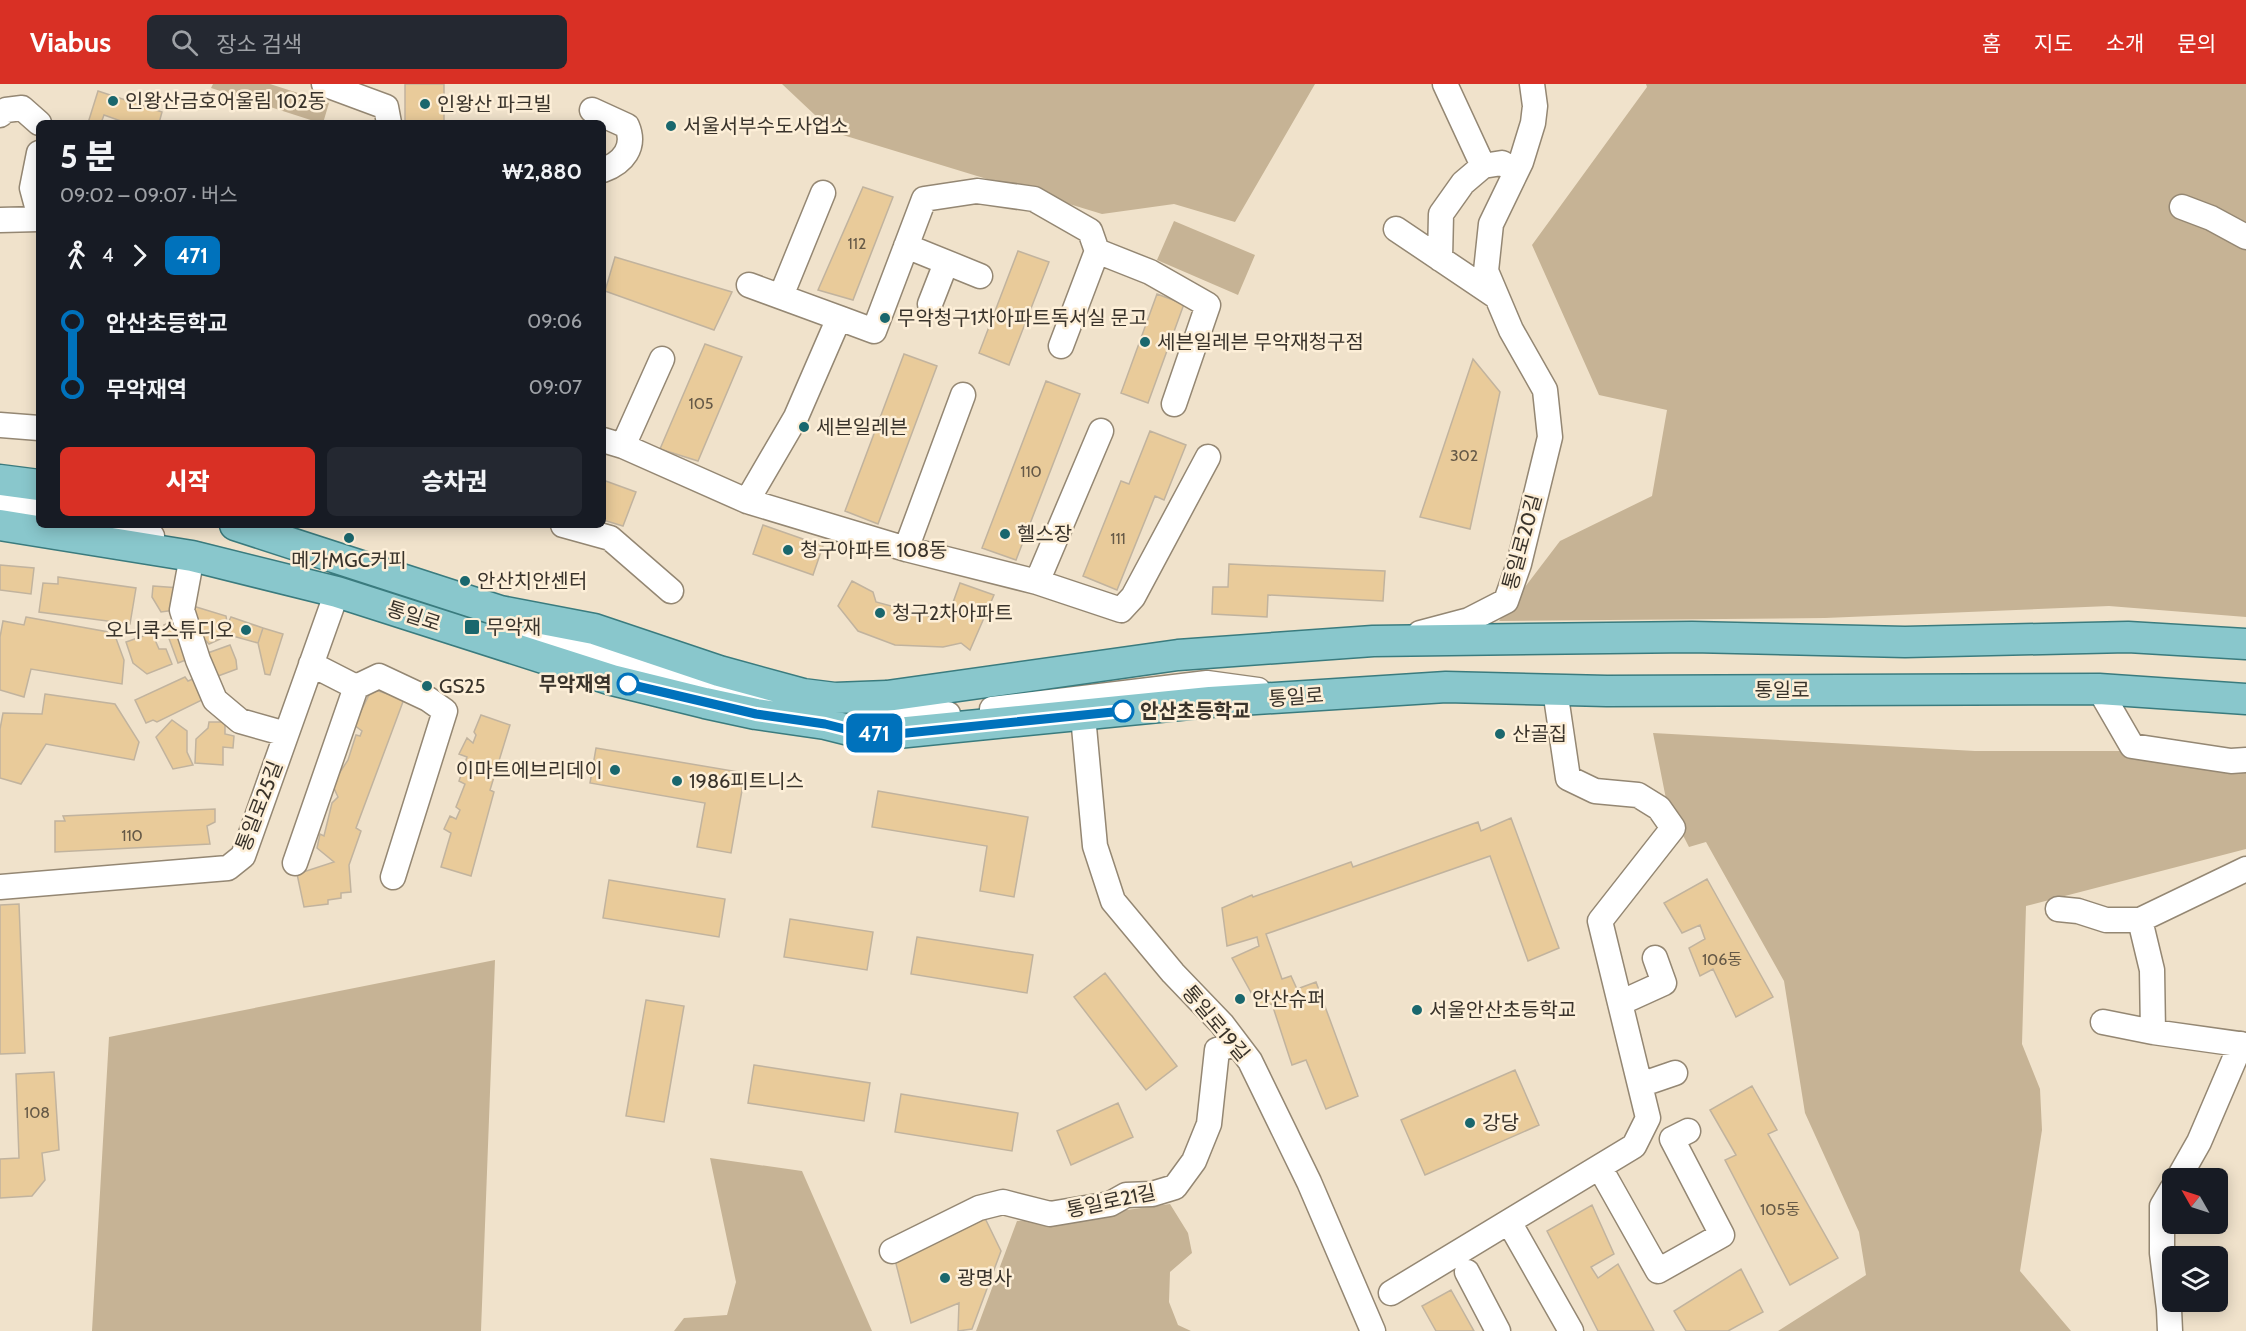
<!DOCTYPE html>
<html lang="ko">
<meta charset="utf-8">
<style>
body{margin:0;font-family:Cabin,"Noto Sans KR",sans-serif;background:#242831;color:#f1f3f6;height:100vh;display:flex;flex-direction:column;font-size:22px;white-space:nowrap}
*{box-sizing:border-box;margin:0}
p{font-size:20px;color:#9ea1a6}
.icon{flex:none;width:33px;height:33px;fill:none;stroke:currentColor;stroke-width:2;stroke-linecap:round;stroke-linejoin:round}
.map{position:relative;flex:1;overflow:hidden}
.details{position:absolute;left:36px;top:36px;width:570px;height:408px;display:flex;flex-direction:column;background:#171b24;border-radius:9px;box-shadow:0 3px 15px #0003}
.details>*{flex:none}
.badge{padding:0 12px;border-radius:9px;font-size:21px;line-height:39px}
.needle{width:39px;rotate:309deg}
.tools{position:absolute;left:2162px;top:1084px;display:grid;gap:12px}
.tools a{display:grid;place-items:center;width:66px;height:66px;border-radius:9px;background:#171b24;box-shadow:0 3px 15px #0003;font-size:30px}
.map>.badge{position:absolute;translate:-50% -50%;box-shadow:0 0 0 3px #fff}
.legs{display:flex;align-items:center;gap:9px;height:66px;padding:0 24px;font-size:20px}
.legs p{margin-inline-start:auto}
.head{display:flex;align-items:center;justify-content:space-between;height:102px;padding:0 24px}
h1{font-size:33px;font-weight:800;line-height:45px}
.action{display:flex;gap:12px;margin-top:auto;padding:12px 24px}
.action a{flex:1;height:69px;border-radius:9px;background:#d93025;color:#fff;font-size:24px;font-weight:800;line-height:69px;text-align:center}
.action a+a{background:#242831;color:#f1f3f6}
ul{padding:0 24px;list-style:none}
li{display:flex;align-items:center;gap:21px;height:66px;font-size:22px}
li i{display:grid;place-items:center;width:9px;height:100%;margin:0 8px;background:currentColor}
li i::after{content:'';width:15px;height:15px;margin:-8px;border:4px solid;border-radius:50%;background:#171b24}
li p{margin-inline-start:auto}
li:first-child i{background:linear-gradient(#0000 50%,currentColor 0)}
li:last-child i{background:linear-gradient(currentColor 50%,#0000 0)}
header{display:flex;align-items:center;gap:36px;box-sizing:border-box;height:84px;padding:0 30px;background:#d93025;color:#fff}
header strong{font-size:28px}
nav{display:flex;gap:33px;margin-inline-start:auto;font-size:21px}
.search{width:420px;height:54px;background:#242831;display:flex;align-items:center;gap:15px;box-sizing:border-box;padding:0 21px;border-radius:9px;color:#9ea1a6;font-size:22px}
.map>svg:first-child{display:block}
.green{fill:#c6b395}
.building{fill:#e9cb9a;stroke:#c1b39e;stroke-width:1.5}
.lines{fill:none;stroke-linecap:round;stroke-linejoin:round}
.minor-casing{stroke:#948773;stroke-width:27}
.major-casing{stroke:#3a7b7e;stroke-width:33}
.minor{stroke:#fff;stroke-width:24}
.major{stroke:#89c7cc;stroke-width:30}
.line-1-casing{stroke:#fff;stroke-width:14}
.line-1{stroke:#0072bc;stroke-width:9}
.poi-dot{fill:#1a676d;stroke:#fdefd8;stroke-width:2}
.stop-1-dot{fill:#fff;stroke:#0072bc;stroke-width:3}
.labels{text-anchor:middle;stroke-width:5;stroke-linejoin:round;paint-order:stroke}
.number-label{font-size:16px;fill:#655947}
.poi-label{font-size:20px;fill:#39332b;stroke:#fdefd8;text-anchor:start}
.street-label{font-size:20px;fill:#39332b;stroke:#fdefd8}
.stop-label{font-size:20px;font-weight:bold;fill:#39332b;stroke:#fdefd8;text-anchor:end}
</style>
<header>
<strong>Viabus</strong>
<div class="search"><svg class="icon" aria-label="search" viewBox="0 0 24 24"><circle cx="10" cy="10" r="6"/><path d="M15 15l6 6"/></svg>장소 검색</div>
<nav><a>홈</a><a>지도</a><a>소개</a><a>문의</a></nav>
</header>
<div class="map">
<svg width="2246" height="1247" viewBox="0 0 2246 1247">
<rect width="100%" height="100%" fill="#f0e2cb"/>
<path class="green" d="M213 0H270L329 19 323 39H320L211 4Z
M782 0H1315L1235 138 1174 120 1102 130 833 48Z
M1646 0H2246V533L2109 522 1825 534 1499 537 1560 457 1652 412 1667 326 1599 311 1532 161 1647 3Z
M1174 137 1255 171 1238 211 1157 176Z
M1653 649 1975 667H2246V765L2026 822 2022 960 2040 1005 2042 1046 2020 1187 2071 1247H1778L1866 1191 1859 1148 1805 1029 1784 897 1706 758 1689 763 1667 720Z
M495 876 481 1247H92L109 953Z
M710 1074 802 1087 872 1247H674L684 1234 727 1231 736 1198Z
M1170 1120 1188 1149 1192 1169 1170 1188 1169 1218 1178 1241 1191 1247H976L1017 1137 1069 1134Z"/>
<path class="building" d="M405 0H444V39H405Z
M98 7 162 28 159 39H121V37L104 31 101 39H88Z
M863 103 893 113 853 216 818 206Z
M1018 167 1049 178 1009 281 979 269Z
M615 173 732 208 714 246 605 207Z
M1157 210 1184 220 1148 319 1121 309Z
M705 260 742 273 698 377 660 365Z
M904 270 937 282 878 440 845 427Z
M1473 275 1500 308 1470 445 1420 433Z
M1046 297 1080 310 1016 476 982 464Z
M1150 347 1186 361 1164 416 1155 412 1117 506 1083 492 1121 397 1129 400Z
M603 396 636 408 623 442 603 436Z
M763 441 823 462 813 491 753 470Z
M1229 480 1385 487 1383 517 1268 511 1267 533 1212 530 1213 503H1228Z
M0 481 34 484 31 510 0 506Z
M58 493 136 504 130 540 39 528 43 499 58 500Z
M852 497 873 508 876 518 939 535 945 520 951 524 960 499 994 511 970 566 961 559 943 563 895 561 858 547 838 522Z
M153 502 180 504 175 526 161 528 152 513Z
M193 522 226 532 229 551 209 560 206 557 201 559Z
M26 533 114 549 124 576 122 600 31 585 24 613 0 606V553L3 537 24 541Z
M231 533 263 544 258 559 229 551 233 540 229 537Z
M176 536 191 574 178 579 164 541Z
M263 544 283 550 270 591 265 590 258 559Z
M152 549 159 565H166L172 580 147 590 133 579 126 558Z
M230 561 236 576 237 585 218 592 205 570Z
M185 593 188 597 193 595 202 616 157 638 153 636 146 639 135 616Z
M372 605 404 615 356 744 361 747 349 781 351 808 341 809V814L328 816V820L304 823 297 790 334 778 317 764 320 750 324 752 332 719 338 713 332 700 348 676 356 651 360 652 362 647 354 641Z
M45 610 115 620 139 658 134 676 46 660 21 700 0 694V645L3 629 42 630Z
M481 631 510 641 490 706 494 708 471 792 441 783 451 749 444 745 450 732 456 735 460 726 456 723 465 700 459 697 467 673 459 670 467 654 473 659 476 651 474 648Z
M172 636 187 647V668L193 681 173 685 156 653Z
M209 638H225V650L234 652 233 664 223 663V681L195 679 196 655 208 644Z
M596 664 745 689 731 769 697 763 705 719 590 699Z
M878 707 1028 733 1014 813 980 807 987 762 872 743Z
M215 725V738L207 742 210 760 55 768V737H65L63 732Z
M1511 734 1559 864 1528 877 1490 772 1266 850 1282 895 1291 892 1297 905 1316 898 1358 1012 1326 1025 1306 976 1292 981 1272 920 1258 921 1232 874 1259 862 1257 853 1227 862 1222 824 1252 811 1253 813 1351 778 1353 783 1478 738 1481 747Z
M1707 795 1773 913 1736 933 1713 885 1700 892 1689 864 1705 855 1700 841 1682 849 1664 819Z
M609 796 725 815 719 853 603 834Z
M19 820 25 969 0 970V821Z
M790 835 873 848 867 886 784 873Z
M917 853 1033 871 1027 909 911 890Z
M1105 889 1177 982 1146 1006 1074 913Z
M646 916 684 922 664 1038 626 1032Z
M754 981 870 999 864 1037 748 1019Z
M1515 986 1539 1041 1425 1091 1401 1036Z
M54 988 59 1066 42 1069 45 1096 32 1112 0 1114V1075L19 1074 16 990Z
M1752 1002 1777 1046 1768 1050 1838 1174 1790 1201 1725 1076 1736 1071 1710 1026Z
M901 1010 1018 1029 1012 1067 895 1048Z
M1118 1019 1133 1053 1071 1081 1057 1047Z
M1592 1121 1614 1170 1591 1183 1598 1194 1618 1180 1654 1247H1598L1547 1147Z
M981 1126 1001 1167 972 1245 958 1247 959 1219 911 1239 893 1168Z
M1741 1185 1763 1228 1728 1247H1686L1674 1227Z
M1451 1206 1474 1247H1436L1422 1222Z"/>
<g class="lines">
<g class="minor-casing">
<path id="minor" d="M324 0 386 23 389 39
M1445 0 1483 82
M592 26 627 42C636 63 623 79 603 86
M0 31 6 26 22 24 39 39
M39 69 32 104 39 130
M2182 123 2211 134 2246 153
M0 136 39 135
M1396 145 1497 213
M906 162 980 192
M1440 175 1441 130 1463 99 1483 82 1502 79 1516 87
M749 201 839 234
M781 212 823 109
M930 220 946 179
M1061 262 1097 167
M0 341 39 344
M603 356 623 362 747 417 906 465 1037 498 1121 526 1133 513 1208 373
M623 362 662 275
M747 417 796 333 839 234 874 247 924 115 977 107 1034 115 1090 147 1097 167 1150 188 1208 221 1174 320
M0 422 25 424 39 427
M100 441 152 452
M563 441 610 454 671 507
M906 465 963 311
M192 472 182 526 198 576 215 616 240 637 286 650
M1037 498 1101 347
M511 534 534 548 683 595 783 620
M1420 549 1469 536 1506 517 1519 480 1550 353 1545 306 1511 246 1486 187 1491 140 1521 78 1533 39 1535 22 1532 0
M356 603 379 592 428 615 445 627 393 793
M2099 605 2132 662 2231 677 2246 676
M992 625 1207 599 1258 606
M1083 632 1095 762 1113 817 1173 889 1222 940 1250 977 1309 1098 1373 1247
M860 636 948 630
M295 779 356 603 311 580
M0 803 228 784 243 772 337 508 320 502
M2058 825 2078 827 2106 836H2140L2246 785
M2140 836 2152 886 2153 948
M1620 919 1664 899 1655 874
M2103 938 2153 948 2246 961
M1640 1001 1675 989
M1600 1084 1658 1187 1722 1151 1672 1055 1688 1047
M2178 1095 2199 1058 2241 960
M1509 1138 1571 1247
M892 1167 979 1124 1003 1118 1050 1130 1110 1120 1126 1111 1152 1110 1175 1103 1194 1077 1209 1040 1217 966 1236 959
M1467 1188 1498 1247
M1391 1209 1634 1062 1648 1034 1600 837 1673 744 1659 724 1638 711 1595 707 1568 694 1555 606
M2170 1247 2169 1225 2162 1169V1122L2172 1105"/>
</g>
<g class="major-casing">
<path id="major" d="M0 396 39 401
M0 441 192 472 337 508 612 596 705 619 756 630 825 640 857 648 897 649 1210 618 1446 603 1607 607 2099 605 2246 615
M235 441 500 527 594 545 719 587 803 610 835 614 887 612 1178 571 1373 557 1692 553 1905 558 2128 553 2246 560"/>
</g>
<use href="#minor" class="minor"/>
<use href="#major" class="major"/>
</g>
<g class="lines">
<g class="line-1-casing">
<path id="line-1" d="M628 600 756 630 825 640 857 648 897 650 1123 627"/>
</g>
<use href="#line-1" class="line-1"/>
</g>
<g class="poi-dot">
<circle cx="113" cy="17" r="6"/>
<circle cx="425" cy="20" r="6"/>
<circle cx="671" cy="42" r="6"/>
<circle cx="885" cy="234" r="6"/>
<circle cx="1145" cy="258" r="6"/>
<circle cx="804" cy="343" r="6"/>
<circle cx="1005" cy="450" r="6"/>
<circle cx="349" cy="454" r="6"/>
<circle cx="788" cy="466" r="6"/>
<circle cx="465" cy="497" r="6"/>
<circle cx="880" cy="529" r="6"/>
<rect x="464" y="535" width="16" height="16" rx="3"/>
<circle cx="246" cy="546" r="6"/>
<circle cx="427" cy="602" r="6"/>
<circle cx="1500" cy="650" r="6"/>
<circle cx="615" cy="686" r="6"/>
<circle cx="677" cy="697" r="6"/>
<circle cx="1240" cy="915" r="6"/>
<circle cx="1417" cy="926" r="6"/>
<circle cx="1470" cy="1039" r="6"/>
<circle cx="945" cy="1194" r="6"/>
</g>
<g class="stop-1-dot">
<circle cx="628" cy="600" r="10"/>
<circle cx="1123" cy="627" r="10"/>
</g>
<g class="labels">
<g class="number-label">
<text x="857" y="165">112</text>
<text x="701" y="325">105</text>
<text x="1464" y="377">302</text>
<text x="1031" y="393">110</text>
<text x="1118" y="460">111</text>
<text x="132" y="757">110</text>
<text x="1722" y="881">106동</text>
<text x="37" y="1034">108</text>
<text x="1780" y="1131">105동</text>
</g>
<g class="poi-label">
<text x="125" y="24">인왕산금호어울림 102동</text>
<text x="437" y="27">인왕산 파크빌</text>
<text x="683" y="49">서울서부수도사업소</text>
<text x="897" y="241">무악청구1차아파트독서실 문고</text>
<text x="1157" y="265">세븐일레븐 무악재청구점</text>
<text x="816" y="350">세븐일레븐</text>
<text x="1017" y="457">헬스장</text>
<text x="800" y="473">청구아파트 108동</text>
<text x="349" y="483" text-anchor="middle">메가MGC커피</text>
<text x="477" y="504">안산치안센터</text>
<text x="892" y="536">청구2차아파트</text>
<text x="486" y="550">무악재</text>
<text x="234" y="553" text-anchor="end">오니쿡스튜디오</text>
<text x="439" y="609">GS25</text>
<text x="1512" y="657">산골집</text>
<text x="603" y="693" text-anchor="end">이마트에브리데이</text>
<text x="689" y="704">1986피트니스</text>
<text x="1252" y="922">안산슈퍼</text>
<text x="1429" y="933">서울안산초등학교</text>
<text x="1482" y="1046">강당</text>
<text x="957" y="1201">광명사</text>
</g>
<g class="street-label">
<text transform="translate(1522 458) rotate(-75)" y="7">통일로20길</text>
<text transform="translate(414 532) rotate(18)" y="7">통일로</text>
<text x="1782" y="613">통일로</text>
<text transform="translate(1296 613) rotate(-4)" y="7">통일로</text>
<text transform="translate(259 722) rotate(-69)" y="7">통일로25길</text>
<text transform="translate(1216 939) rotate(50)" y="7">통일로19길</text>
<text transform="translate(1111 1117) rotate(-12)" y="7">통일로21길</text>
</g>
<g class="stop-label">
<text x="612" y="607">무악재역</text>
<text x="1140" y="634" text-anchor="start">안산초등학교</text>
</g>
</g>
</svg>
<div class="tools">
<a><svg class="needle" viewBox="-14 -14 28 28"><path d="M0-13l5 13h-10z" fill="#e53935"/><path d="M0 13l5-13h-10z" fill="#9ea1a6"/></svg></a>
<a><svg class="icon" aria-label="layers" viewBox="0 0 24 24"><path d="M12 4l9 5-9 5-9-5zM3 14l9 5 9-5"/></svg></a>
</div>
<b class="badge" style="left:874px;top:649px;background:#0072bc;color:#fff">471</b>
<section class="details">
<div class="head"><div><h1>5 분</h1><p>09:02 – 09:07 · 버스</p></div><b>₩2,880</b></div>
<div class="legs"><svg class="icon" aria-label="walk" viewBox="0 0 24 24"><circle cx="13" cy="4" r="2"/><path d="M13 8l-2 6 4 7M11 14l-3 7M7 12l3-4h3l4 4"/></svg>4<svg class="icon" aria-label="forward" viewBox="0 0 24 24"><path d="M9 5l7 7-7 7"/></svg><b class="badge" style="background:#0072bc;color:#fff">471</b></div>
<ul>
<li><i style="color:#0072bc"></i><b>안산초등학교</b><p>09:06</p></li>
<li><i style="color:#0072bc"></i><b>무악재역</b><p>09:07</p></li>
</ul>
<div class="action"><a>시작</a><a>승차권</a></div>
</section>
</div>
